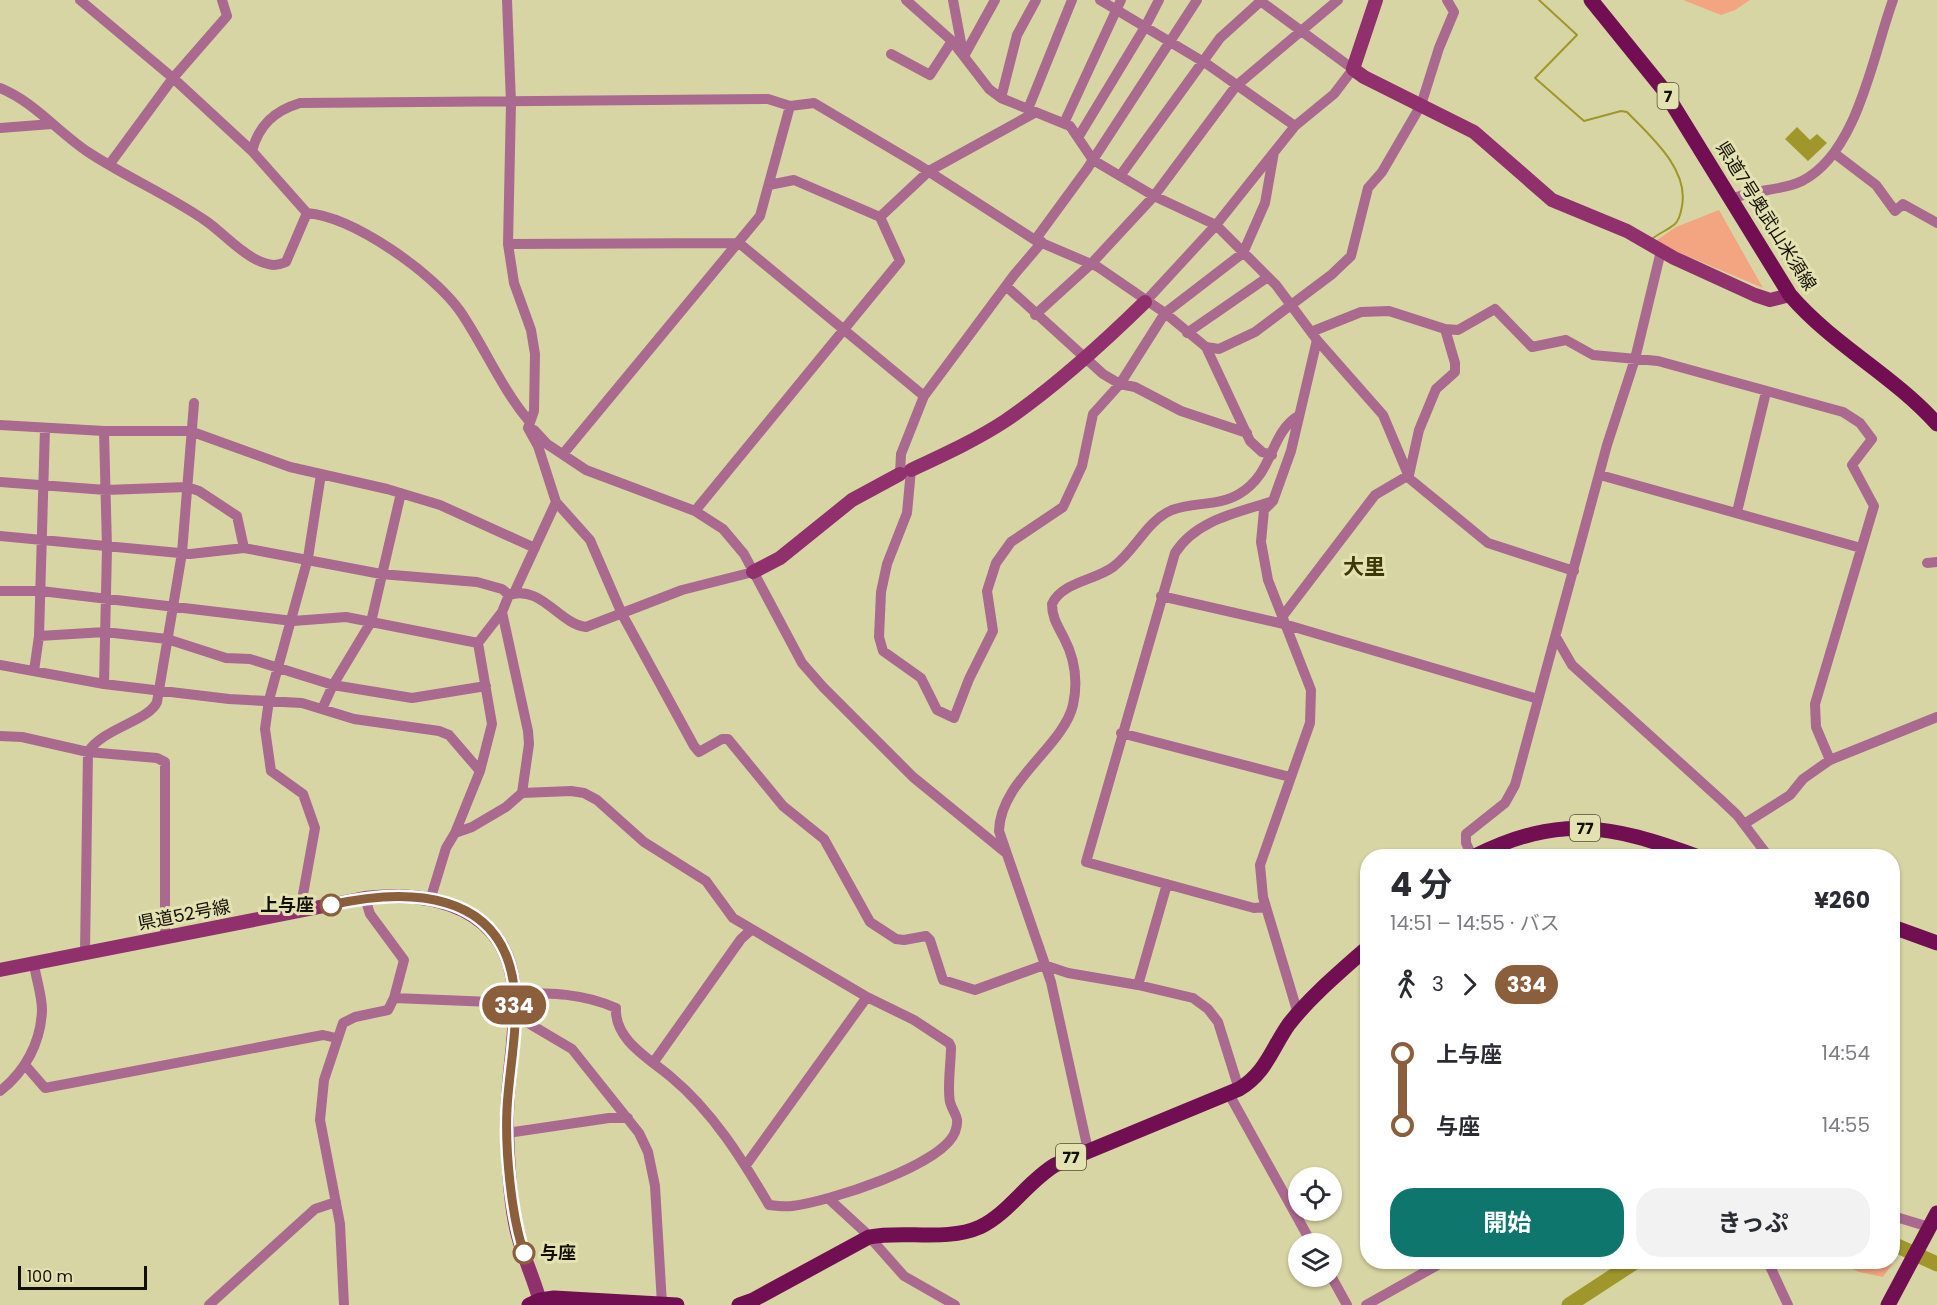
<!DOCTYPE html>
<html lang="ja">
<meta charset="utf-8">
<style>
body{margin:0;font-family:Poppins,"Noto Sans JP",sans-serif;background:#f2f2f3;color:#2b2b33;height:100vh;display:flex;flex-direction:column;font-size:22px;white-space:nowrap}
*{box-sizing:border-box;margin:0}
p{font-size:20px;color:#7c7c81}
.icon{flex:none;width:33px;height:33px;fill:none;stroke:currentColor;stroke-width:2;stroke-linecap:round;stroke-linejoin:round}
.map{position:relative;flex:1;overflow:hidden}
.sheet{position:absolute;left:1360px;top:849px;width:540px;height:420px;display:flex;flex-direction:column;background:#fff;border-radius:24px;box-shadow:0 2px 4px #0004}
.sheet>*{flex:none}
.badge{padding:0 12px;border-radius:20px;font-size:21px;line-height:39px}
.controls{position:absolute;left:1288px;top:1167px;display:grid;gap:12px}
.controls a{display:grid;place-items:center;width:54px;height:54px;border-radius:50%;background:#fff;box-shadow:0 2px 4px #0004;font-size:30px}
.scale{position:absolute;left:18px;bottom:15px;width:129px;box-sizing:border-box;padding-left:6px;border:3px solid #121002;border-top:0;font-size:16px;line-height:21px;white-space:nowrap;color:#121002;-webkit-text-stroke:4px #e5e2b1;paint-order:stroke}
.map>.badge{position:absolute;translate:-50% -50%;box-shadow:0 0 0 3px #fff}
.legs{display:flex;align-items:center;gap:9px;height:66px;padding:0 30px;font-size:20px}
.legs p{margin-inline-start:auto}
.summary{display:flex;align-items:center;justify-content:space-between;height:102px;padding:0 30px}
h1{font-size:33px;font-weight:700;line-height:45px}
.cta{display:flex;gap:12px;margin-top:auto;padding:12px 30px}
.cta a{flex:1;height:69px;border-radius:24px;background:#0f766e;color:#fff;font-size:24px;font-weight:700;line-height:69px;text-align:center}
.cta a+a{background:#f2f2f3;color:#2b2b33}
ul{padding:0 30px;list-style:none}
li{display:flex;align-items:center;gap:21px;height:72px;font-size:22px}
li i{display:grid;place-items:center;width:9px;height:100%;margin:0 8px;background:currentColor}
li i::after{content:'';width:15px;height:15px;margin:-8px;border:4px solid;border-radius:50%;background:#fff}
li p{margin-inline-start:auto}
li:first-child i{background:linear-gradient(#0000 50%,currentColor 0)}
li:last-child i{background:linear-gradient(currentColor 50%,#0000 0)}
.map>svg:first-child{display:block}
.green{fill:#f3a481}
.water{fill:#9f962c}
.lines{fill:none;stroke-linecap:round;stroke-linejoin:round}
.stream{stroke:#9f962c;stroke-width:2}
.river{stroke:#9f962c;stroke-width:15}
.street{stroke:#aa698f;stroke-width:10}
.secondary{stroke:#90316e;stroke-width:14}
.primary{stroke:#710f52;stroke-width:15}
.line-1-casing{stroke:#fff;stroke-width:14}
.line-1{stroke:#8b5e3c;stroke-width:9}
.stop-1-dot{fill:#fff;stroke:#8b5e3c;stroke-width:3}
.labels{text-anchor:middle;stroke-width:6;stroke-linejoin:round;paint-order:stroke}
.shield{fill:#e5e2b1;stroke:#514f36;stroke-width:1.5}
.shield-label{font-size:16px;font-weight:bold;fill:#121002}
.street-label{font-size:18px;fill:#121002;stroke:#e5e2b1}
.stop-label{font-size:18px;font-weight:bold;fill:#121002;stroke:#e5e2b1;text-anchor:end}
.quarter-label{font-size:21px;font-weight:bold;fill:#3c3808;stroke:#e5e2b1}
</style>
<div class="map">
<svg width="1937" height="1305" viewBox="0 0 1937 1305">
<rect width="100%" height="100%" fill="#d8d5a4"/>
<path class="green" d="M1683 0H1750L1735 10 1721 15Z
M1719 210 1763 288 1654 242 1676 227Z
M1837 1262H1887L1892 1264 1883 1277 1859 1272Z"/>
<path class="water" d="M1797 127 1810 140 1817 134 1827 143 1808 161 1785 139Z"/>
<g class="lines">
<path class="stream" d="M1539 0 1577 35 1535 78 1584 121 1621 111 1627 112C1651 137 1689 169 1682 206 1681 212 1680 219 1675 224 1668 230 1659 233 1652 239"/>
<path class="river" d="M1893 1244 1937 1264
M1569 1305 1635 1262"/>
<path class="street" d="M80 0 173 78 252 151 307 213C354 217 433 273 460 311 484 346 501 388 529 421
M507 0 511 103 508 244 514 283 531 330 535 354 534 411 528 428 538 446 556 502 590 540 622 614 694 746 699 752 722 739H728L783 806 824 839 870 922 896 939 904 940 926 936 930 940 943 980 975 990 1044 965 1068 973 1138 985 1193 998 1208 1009 1218 1022 1239 1089
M906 0 952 41 989 89 1001 98 1070 126 1093 160 1154 196 1216 225 1276 285 1317 340 1383 415 1410 479 1488 543 1574 571
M953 0 963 53
M1100 0 1207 64 1295 126
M891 54 930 75 952 41
M964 56 995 0
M0 88C33 101 58 132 88 152 126 177 168 195 206 221 222 232 238 251 257 260 268 265 275 267 286 262L307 213
M1001 98 1017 35 1036 0
M1028 109 1072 0
M1064 123 1121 0
M0 128 52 124
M1079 136 1145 27 1159 0
M252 151C259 125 274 111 300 103L768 99 790 106 814 103 917 164 1035 240 1098 267 1165 313 1206 347 1250 441 1262 452 1272 455
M1834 153 1876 185 1895 211 1903 204 1937 223
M109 165 173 78 227 16 222 0
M1120 176 1220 38 1262 0
M769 185 794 180 880 217
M1731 200C1753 188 1780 192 1802 181 1858 153 1873 54 1893 0
M1035 240 1087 169 1197 0
M1042 242 1014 275 924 396 901 454 900 474 911 470 907 513 887 564 881 592 879 637 883 651 921 678 937 710 954 718 969 679 993 631 987 591 996 563 1011 542 1063 507 1082 466 1093 414 1120 384 1135 387 1181 411 1247 433
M508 244 739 243 924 396
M1006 286 1103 374 1120 384 1165 313 1243 253 1265 203 1274 152
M1145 302 1216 225 1295 126 1334 94 1353 69 1259 0
M1035 315 1091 264 1154 196 1236 86 1338 0
M1445 329 1458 330 1495 309 1532 347 1566 340 1593 355 1658 361 1843 412 1860 423 1872 439 1852 465 1874 506 1815 704 1816 727 1830 760
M1187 333 1268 277
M1206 347 1219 349 1255 332 1331 275 1351 256 1368 188 1382 172 1421 105 1439 48 1454 12 1447 0
M0 425 104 431H190L290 467 387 489 440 505 535 548
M534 430 547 444 586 470 695 511 723 529 744 554 802 663 823 687 913 777 1005 852
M563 454 760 216 790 106
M1600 475 1861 548
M0 482 106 490 187 487 199 491 237 516 244 548
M695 511 900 261 880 217 929 171 1036 112
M1737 512 1766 392
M0 536 190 554 244 548 381 574 477 582 502 589 509 595
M1927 563 1937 562
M0 591H41L293 621 346 617 478 643
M514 593 556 502
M1161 596 1284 624 1538 699
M1282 617 1375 495 1409 475 1419 430 1436 389 1455 372V363L1445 329 1389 311 1361 312 1311 332
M39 636 105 632 167 639 226 658 250 659 333 685 412 698 486 686
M1557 639 1572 665 1720 799 1737 815 1768 856
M0 665 104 684 229 699 302 703 354 719 439 731 449 735 480 771 455 833 446 848 431 897
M34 671 39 636 45 428
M104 684 107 548 104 431
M322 709 333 685 371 622 401 493
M1121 733 1290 777
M0 736 22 737 88 752 157 758 165 762V937
M480 771 492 724 478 643 502 612
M522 793 529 744 528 731 502 612 509 595C541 584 559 624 586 627L682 590 753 572
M1744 824 1790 795 1803 779 1830 760 1937 717
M455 833 472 827 506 807 522 793 571 791 584 793 597 800 644 842 706 881 733 918 867 997 914 1020 949 1043 951 1047C951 1064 947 1086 950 1102 953 1114 961 1116 955 1132 942 1166 827 1202 792 1206 785 1207 777 1206 769 1205 742 1159 713 1112 671 1077 650 1059 614 1040 616 1008 582 993 551 993 515 993
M1472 856 1466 843V834L1505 803 1515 785 1607 445 1635 359 1661 251
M1265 907 1254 908 1086 862 1175 553C1195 521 1235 513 1270 502
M300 911 315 828 303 794 271 771 265 729 269 700 308 558 321 474
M85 953 88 752C103 728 149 721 157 702L182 553 194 403
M1138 985 1167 884
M394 998 515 1003
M1300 1011 1296 1007 1263 897 1260 865 1310 723 1311 690 1268 580 1261 542 1264 510 1273 501 1291 451 1317 340
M514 1020 528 1023 572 1049 639 1133 648 1152 655 1186 662 1304
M653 1063 741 939 751 930
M25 1065 45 1088 323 1035 336 1038
M0 1091C25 1072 41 1042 42 1010 42 995 36 979 34 964
M1229 1094 1312 1244
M507 1133 609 1118H628
M1088 1150 1051 982 999 831C1000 781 1063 747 1073 705 1078 682 1075 659 1064 638 1058 626 1052 618 1052 604 1062 582 1096 580 1113 567 1136 550 1146 521 1172 510 1193 502 1219 506 1239 494 1274 474 1269 434 1298 416
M746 1165 867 997
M829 1199 865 1232 904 1276 955 1305
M1893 1216 1929 1227
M1768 1262 1788 1305
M1331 1276 1347 1305
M209 1305 315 1209 336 1202
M344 1305 340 1224 320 1120 324 1080 343 1023 355 1017 388 1010 394 998 404 960 370 914 365 898
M1366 1305 1443 1262"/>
<path class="secondary" d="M1376 0 1353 69 1364 77 1474 132 1552 200 1627 231 1674 258 1755 295 1770 300 1790 295
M911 470C943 455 976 440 1005 421 1055 387 1102 344 1145 302
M753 572 780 558 852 500 900 474
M0 970 365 898C434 890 508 908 514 990 518 1038 505 1084 507 1131 508 1162 510 1207 518 1236 524 1259 535 1281 541 1305"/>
<path class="primary" d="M1591 0 1663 89 1790 295C1833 345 1893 375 1937 424
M1475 856C1559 814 1611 825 1696 856
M1893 927 1937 943
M529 1305 540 1300 554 1298 677 1305
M739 1305 753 1300 869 1237C904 1230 946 1242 980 1227 1009 1213 1027 1182 1055 1165L1239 1089C1266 1073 1272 1048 1289 1024 1311 996 1341 971 1368 947
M1888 1305 1937 1213"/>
</g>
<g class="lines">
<g class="line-1-casing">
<path id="line-1" d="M331 905C406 888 502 889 514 987 519 1027 509 1069 507 1109 505 1148 511 1216 524 1253"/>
</g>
<use href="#line-1" class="line-1"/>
</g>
<g class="stop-1-dot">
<circle cx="331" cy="905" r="10"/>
<circle cx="524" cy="1253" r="10"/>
</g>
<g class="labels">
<g class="shield">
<rect x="1657.5" y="83" width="21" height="26" rx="4.5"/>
<rect x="1570" y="815" width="30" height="26" rx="4.5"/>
<rect x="1056" y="1144" width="30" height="26" rx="4.5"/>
</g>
<g class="shield-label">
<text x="1668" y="102">7</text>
<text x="1585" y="834">77</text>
<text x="1071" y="1163">77</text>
</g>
<g class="street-label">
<text transform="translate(1766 216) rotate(58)" y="6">県道7号奥武山米須線</text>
<text transform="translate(184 915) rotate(-11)" y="6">県道52号線</text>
</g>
<g class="stop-label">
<text x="314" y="911">上与座</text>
<text x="540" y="1259" text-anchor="start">与座</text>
</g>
<g class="quarter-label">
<text x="1364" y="574">大里</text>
</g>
</g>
</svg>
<div class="controls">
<a><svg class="icon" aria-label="locate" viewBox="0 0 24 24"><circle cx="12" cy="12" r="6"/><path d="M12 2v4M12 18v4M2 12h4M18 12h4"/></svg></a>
<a><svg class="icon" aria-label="layers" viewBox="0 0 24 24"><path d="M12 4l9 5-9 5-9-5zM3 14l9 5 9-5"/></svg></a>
</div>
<div class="scale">100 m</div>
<b class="badge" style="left:514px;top:1005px;background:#8b5e3c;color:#fff">334</b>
<section class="sheet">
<div class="summary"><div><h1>4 分</h1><p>14:51 – 14:55 · バス</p></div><b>¥260</b></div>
<div class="legs"><svg class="icon" aria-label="walk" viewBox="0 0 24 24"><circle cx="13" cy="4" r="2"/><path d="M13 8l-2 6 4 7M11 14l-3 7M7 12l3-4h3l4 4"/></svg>3<svg class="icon" aria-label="forward" viewBox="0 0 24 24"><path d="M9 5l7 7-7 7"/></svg><b class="badge" style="background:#8b5e3c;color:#fff">334</b></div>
<ul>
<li><i style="color:#8b5e3c"></i><b>上与座</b><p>14:54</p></li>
<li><i style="color:#8b5e3c"></i><b>与座</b><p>14:55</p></li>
</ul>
<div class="cta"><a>開始</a><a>きっぷ</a></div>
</section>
</div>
